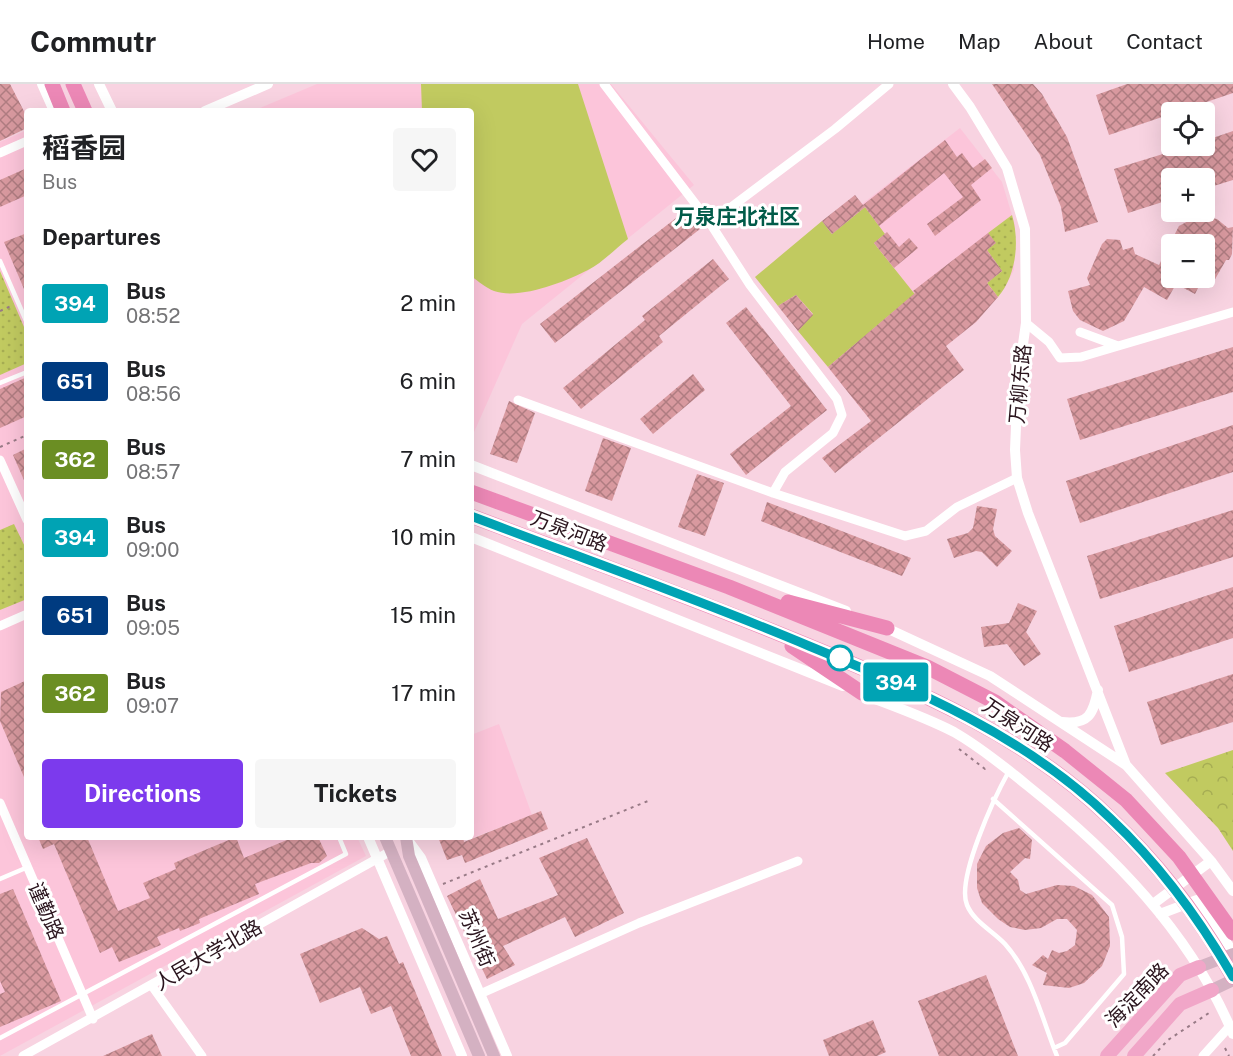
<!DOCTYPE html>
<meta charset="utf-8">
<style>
body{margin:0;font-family:"Public Sans","Noto Sans SC",sans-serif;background:#f6f6f6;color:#202124;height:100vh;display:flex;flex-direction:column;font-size:22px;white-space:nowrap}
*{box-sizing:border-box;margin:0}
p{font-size:20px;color:#757577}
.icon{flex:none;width:33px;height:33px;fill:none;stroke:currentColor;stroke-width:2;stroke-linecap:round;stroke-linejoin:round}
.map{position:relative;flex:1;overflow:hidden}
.sheet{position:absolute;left:24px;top:24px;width:450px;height:732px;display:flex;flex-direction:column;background:#fff;border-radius:6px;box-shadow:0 6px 24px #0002}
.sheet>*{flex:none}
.badge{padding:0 12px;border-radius:4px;font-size:21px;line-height:39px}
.tools{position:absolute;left:1161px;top:18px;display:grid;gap:12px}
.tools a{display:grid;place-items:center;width:54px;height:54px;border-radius:6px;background:#fff;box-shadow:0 6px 24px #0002;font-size:30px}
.map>.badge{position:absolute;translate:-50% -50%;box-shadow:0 0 0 3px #fff}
h2{padding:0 18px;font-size:22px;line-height:54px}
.round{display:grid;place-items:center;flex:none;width:63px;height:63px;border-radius:6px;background:#f6f6f6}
.summary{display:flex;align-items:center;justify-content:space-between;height:102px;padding:0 18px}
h1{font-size:28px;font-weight:700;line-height:45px}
.button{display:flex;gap:12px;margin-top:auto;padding:12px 18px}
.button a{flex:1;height:69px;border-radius:6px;background:#7c3aed;color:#fff;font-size:24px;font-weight:700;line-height:69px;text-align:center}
.button a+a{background:#f6f6f6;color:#202124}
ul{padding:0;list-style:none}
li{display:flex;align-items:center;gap:18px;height:78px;padding:0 18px}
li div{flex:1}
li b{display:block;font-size:22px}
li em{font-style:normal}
li .badge{min-width:66px;font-weight:700;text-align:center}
header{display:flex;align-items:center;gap:36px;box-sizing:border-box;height:84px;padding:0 30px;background:#fff;border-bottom:2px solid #e0e0e0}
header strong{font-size:28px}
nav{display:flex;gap:33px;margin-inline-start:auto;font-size:21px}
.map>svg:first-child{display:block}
.built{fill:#fcc5da}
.grass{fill:url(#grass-dots)}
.park{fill:url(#park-crowns)}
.pitch{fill:#c1ca60}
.building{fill:url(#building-cross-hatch);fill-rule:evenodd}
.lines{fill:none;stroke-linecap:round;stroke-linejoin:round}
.path{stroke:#987a86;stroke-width:2;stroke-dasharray:3 4.5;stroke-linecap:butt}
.service{stroke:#fff;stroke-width:4.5}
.minor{stroke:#fff;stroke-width:9}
.tertiary{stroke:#fff;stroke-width:10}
.secondary{stroke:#d4b1c2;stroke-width:12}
.primary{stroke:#f1a6c8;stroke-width:14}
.trunk{stroke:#ec88b6;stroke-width:15}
.line-casing{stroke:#fff;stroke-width:14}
.line{stroke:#00a3b4;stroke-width:9}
.stop-dot{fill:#fff;stroke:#00a3b4;stroke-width:3}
.labels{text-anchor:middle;stroke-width:6;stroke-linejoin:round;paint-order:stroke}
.street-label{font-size:20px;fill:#2a141d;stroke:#fff}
.neighbourhood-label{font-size:21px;font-weight:bold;fill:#015b49;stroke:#fff}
</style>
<header>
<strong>Commutr</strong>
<nav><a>Home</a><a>Map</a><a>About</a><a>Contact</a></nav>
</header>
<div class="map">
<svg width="1233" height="972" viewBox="0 0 1233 972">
<defs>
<pattern id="grass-dots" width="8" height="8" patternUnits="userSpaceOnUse" patternTransform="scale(1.5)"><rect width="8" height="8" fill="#c1ca60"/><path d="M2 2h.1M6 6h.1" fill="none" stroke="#a6ad53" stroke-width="1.8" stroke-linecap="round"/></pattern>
<pattern id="park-crowns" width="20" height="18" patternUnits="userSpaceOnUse" patternTransform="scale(1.5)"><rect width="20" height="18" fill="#c1ca60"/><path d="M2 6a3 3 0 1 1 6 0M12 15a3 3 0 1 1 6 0" fill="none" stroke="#a6ad53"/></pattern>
<pattern id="building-cross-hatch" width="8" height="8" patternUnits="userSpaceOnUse" patternTransform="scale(1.5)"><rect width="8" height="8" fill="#d8999f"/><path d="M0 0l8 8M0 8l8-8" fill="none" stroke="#af7c81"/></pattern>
</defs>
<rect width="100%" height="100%" fill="#f8d3e1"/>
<path class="built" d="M317 0H611L694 101 522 240 471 355V27H253Z
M960 44 1002 98 1015 141 1014 186 1004 205 976 238 863 327 755 193 855 111 862 120Z
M27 46V753H357L366 772 0 972V58Z
M499 640 532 731 464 757 463 753H471V651Z"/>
<path class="grass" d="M1012 131C1020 158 1016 192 998 213L987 199 1002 187 987 166 995 159 988 149Z
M0 187 27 250V279L0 291Z
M14 440 27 467V515L0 526V446Z"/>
<path class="park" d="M1233 666V767L1218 744 1165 689Z"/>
<path class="pitch" d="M421 0H578L628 155C615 165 602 179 588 186 565 198 519 216 494 207 486 204 478 197 471 192V27H422Z
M865 123 885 150 874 159 945 248 911 213 828 283 798 247 813 230 796 211 778 222 755 193 822 137 832 150Z"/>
<path class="building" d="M0 0H10L27 33V44L0 57Z
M992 0H1033L1042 10 1067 53 1098 138 1065 148 1061 123 1040 71Z
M1127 0H1233V9L1109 51 1096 11Z
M1233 47V96L1204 105V94H1172V115L1128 129 1114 85 1189 62H1204V57Z
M945 56 957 73 962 69 973 84 985 75 992 84 971 101 981 116 935 152 927 140 963 113 944 89 879 142 865 123 832 150 822 137 855 111 863 121Z
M27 84V111L0 123V96Z
M685 127 700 145 555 259 540 240Z
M1205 132 1217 135 1228 144 1233 143 1232 170 1229 176H1226L1210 204 1201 198 1195 210 1176 200 1167 216 1144 203 1124 237 1103 247 1080 236 1073 227 1068 207 1090 201 1087 194 1102 160 1107 155 1120 156 1123 166 1133 163 1135 170 1159 181 1179 142 1192 135ZM1172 160H1204V194H1172Z
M887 148 899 163 909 154 918 164 894 184 874 159Z
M27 149V212L4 158Z
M988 149 996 159 987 166 1002 187 987 199 998 213 976 238 946 262 964 286 835 389 822 374 871 337 828 283 915 209 913 207Z
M713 175 729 195 659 252 663 258 581 325 563 304 645 236 642 232Z
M796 211 813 231 798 247 778 222Z
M746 223 827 326 746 391 730 370 791 322 726 239Z
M1233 263V308L1080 356 1067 315Z
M693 290 705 306 653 350 640 335Z
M27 293V332L0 344V305Z
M509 317 535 329 517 379 490 370Z
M1233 341V388L1080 439 1066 397Z
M603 354 631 364 612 417 585 407Z
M27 364V403L13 371Z
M697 390 724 399 705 452 678 443Z
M767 418 911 474 902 492 761 437Z
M977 422 997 425 993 445 995 452 1012 467 997 483 982 468 976 467 954 474 947 455 968 449 973 444Z
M1233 426V473L1100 515 1087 472Z
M1233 503V554L1129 588 1114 542Z
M1018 519 1037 527 1026 548 1041 570 1024 582 1007 560 984 563 981 543 1009 539Z
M1233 590V638L1161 661 1147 618Z
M27 596V700L0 637 1 608Z
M541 727 548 745 465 779 462 771 447 776 438 753H463L464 758Z
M1019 744 1032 756 1030 775 1025 774 1010 788 1018 796 1020 806 1026 810 1057 801 1074 802 1092 811 1109 833 1110 862 1102 882 1084 899 1069 904 1043 901 1047 889 1032 881 1043 871 1048 875 1052 866 1059 869 1067 867 1075 861 1077 846 1067 835H1057L1041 844 1025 846 1010 843 998 835 982 819 977 804V780L986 762 1003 749Z
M38 753H87L118 827 150 814 143 799 176 785 174 779 236 753 244 774 294 753H318L327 772 319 779H311L255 800 259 810 199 835 200 839 180 847 179 844 157 853 161 861 119 878 112 863 100 869 54 760 43 765Z
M587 754 624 829 575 853 565 833 503 862 515 881 487 895 447 812 480 795 498 835 558 811 539 774Z
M13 805 61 917 0 943V910L5 908 0 897V810Z
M362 844 379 855 387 852 399 880 403 878 442 972H411L391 922 371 930 360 903 320 919 300 870Z
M986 891 1018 972H939L918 917Z
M873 936 886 968 877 972H829L823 956Z
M152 950 162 972H103Z"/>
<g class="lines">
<path class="path" d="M0 227 13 221
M0 363 27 351
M959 665 985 685 987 682
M443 800 648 717
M1225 964 1229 972
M1153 972 1168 956 1212 927"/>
<path class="service" d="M0 177 27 239
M0 299 27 288
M1009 687C995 712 956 795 967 821 974 838 993 847 1005 860 1032 890 1042 935 1057 972
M993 715 1112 821 1122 853 1124 890 1065 959 1054 964
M0 795 28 783
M0 954 346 770 339 753"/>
<path class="minor" d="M604 0 710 139 750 201 837 315 842 331 833 349 785 388 773 409
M0 69 27 57
M710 139 835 45 889 0
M1026 239 1049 258 1060 274 1081 273 1233 228
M1080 248 1118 262
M518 316 773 409 905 452 926 447 957 423 1017 394
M0 376 27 436
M0 542 27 530
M0 719 93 935
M152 902 202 972
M480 910 639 839 798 777
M23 972 391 767
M1203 972 1230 942"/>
<path class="tertiary" d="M42 0 54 27
M99 0 112 27
M953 0 970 23 1007 84 1025 145 1026 239 1018 295 1015 366 1017 394 1028 429 1126 681
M205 27 268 0
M471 381 846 527
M471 453 843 602
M882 542 990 592 1126 681 1211 777 1233 807
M857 608C890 621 923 632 954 648 980 663 1005 683 1028 702 1112 769 1191 849 1233 950
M1062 638C1089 641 1093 630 1098 606
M368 753 462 972
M407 755 421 774 507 972
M1153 820 1211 777
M1160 830 1197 816 1233 868"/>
<path class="secondary" d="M385 753 479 972
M406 753 409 772 494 972
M1199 883 1233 870
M1212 906 1233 896"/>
<path class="primary" d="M1107 972 1180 891 1199 883
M1134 972 1180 920 1212 906"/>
<path class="trunk" d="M52 0 63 27
M73 0 85 27
M471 408 729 503 927 583 995 618 1065 667 1126 716 1179 773 1233 849
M471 432C585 475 701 517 814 564 919 607 1027 653 1110 734 1160 781 1200 834 1233 893
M788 518 887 544
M792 562 862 609"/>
</g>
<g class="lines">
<g class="line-casing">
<path id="line" d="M471 432C584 475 698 515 809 562 916 606 1026 652 1110 734 1160 781 1199 834 1233 893"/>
</g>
<use href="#line" class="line"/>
</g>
<circle class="stop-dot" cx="840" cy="574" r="12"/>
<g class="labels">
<g class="street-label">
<text transform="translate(1020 300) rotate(-85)" y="7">万柳东路</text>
<text transform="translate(569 447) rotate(21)" y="7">万泉河路</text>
<text transform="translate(1018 641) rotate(33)" y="7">万泉河路</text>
<text transform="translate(46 827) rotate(67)" y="7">谨勤路</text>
<text transform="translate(477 854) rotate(67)" y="7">苏州街</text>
<text transform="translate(208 871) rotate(-30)" y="7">人民大学北路</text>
<text transform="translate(1137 911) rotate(-46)" y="7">海淀南路</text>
</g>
<g class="neighbourhood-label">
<text x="737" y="140">万泉庄北社区</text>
</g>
</g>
</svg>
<div class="tools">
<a><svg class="icon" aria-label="locate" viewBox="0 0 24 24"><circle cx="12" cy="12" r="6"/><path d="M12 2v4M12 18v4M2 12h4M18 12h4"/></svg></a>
<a>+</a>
<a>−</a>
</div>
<b class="badge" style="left:896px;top:598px;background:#00a3b4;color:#fff">394</b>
<section class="sheet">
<div class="summary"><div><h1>稻香园</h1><p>Bus</p></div><a class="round"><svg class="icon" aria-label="heart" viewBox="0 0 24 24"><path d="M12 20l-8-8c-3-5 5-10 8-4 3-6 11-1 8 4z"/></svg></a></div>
<h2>Departures</h2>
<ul>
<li><span class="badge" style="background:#00a3b4;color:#fff">394</span><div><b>Bus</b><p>08:52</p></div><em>2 min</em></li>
<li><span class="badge" style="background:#003b80;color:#fff">651</span><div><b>Bus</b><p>08:56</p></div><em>6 min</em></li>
<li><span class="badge" style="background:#6b8e23;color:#fff">362</span><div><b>Bus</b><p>08:57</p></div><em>7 min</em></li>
<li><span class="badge" style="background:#00a3b4;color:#fff">394</span><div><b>Bus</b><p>09:00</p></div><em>10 min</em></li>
<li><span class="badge" style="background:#003b80;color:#fff">651</span><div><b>Bus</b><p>09:05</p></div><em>15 min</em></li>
<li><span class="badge" style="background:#6b8e23;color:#fff">362</span><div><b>Bus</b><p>09:07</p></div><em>17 min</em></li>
</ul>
<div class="button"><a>Directions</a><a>Tickets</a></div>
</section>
</div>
